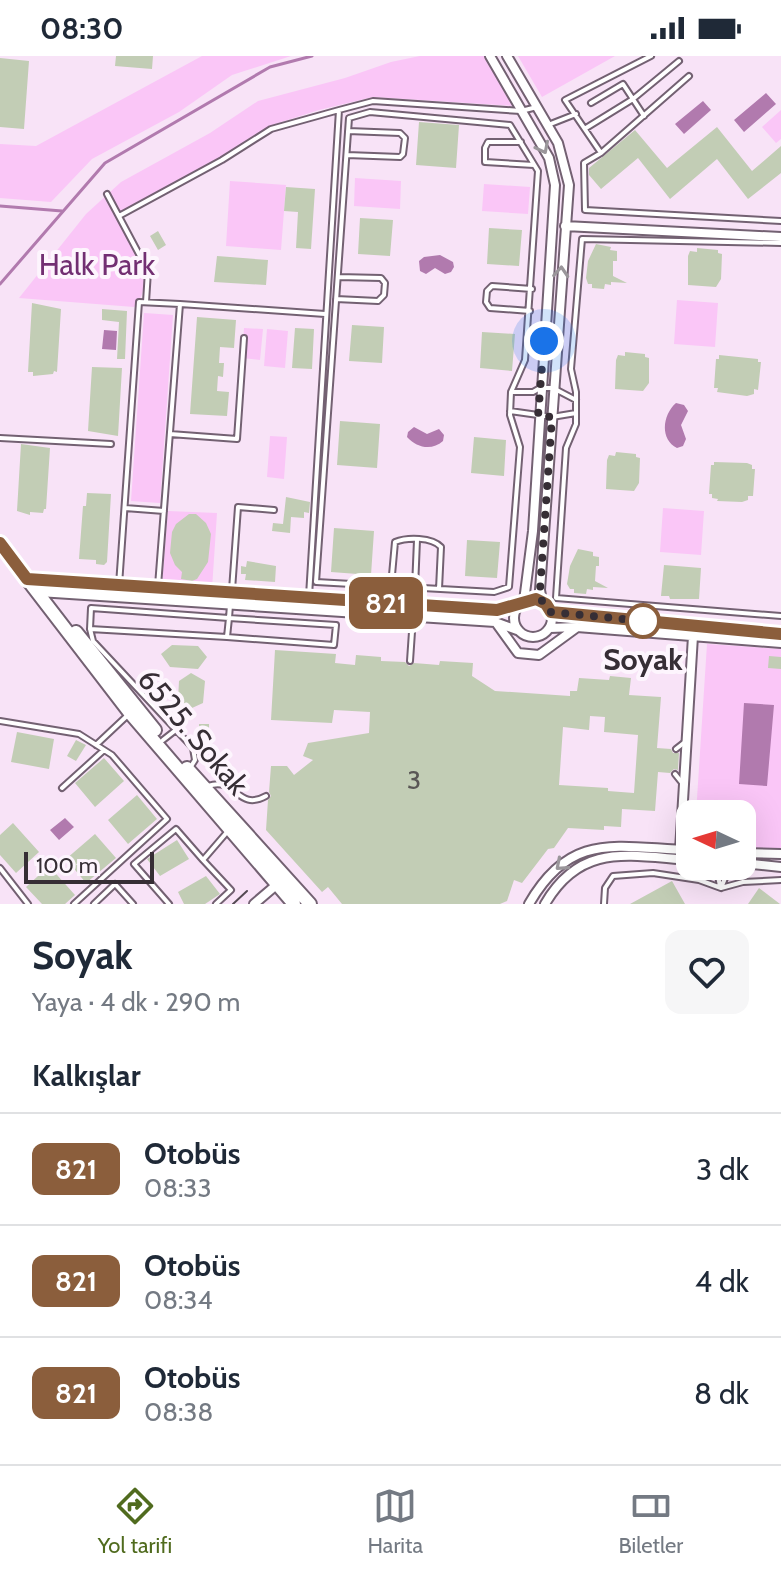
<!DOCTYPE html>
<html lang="tr">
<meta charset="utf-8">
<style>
body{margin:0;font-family:Cabin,sans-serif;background:#f6f6f7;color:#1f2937;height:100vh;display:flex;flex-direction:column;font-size:30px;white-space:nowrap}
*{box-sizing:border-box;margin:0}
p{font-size:26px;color:#747a83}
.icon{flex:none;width:44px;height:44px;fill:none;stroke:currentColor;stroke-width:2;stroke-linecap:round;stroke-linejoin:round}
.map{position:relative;height:848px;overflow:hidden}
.details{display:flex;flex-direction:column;background:#fff;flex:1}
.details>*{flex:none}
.badge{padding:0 16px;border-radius:12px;font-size:28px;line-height:52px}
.needle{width:52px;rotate:274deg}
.tools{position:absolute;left:676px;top:744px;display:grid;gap:16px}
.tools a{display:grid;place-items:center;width:80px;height:80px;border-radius:16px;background:#fff;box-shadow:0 8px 32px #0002;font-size:40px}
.scale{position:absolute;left:24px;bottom:20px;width:130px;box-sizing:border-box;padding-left:8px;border:4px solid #362e35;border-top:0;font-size:22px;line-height:28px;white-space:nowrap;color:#362e35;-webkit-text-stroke:6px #fdf5fd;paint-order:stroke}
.you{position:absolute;width:40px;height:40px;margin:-20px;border:6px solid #fff;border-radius:50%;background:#1a73e8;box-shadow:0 0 0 12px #1a73e833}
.map>.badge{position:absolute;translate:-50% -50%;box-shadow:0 0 0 4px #fff}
h2{padding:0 32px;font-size:30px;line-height:72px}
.round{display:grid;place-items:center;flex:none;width:84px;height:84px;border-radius:16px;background:#f6f6f7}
.head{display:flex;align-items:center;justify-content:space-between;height:136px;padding:0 32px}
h1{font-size:38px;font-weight:800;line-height:60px}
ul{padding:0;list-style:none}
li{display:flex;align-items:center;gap:24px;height:112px;padding:0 32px;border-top:2px solid #e0e1e3}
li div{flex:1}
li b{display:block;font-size:30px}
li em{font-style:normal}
li .badge{min-width:88px;font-weight:700;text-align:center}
.status{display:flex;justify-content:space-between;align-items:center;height:56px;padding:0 40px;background:#fff;direction:ltr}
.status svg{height:22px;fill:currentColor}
.dock{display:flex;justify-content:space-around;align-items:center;height:112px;border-top:2px solid #e0e1e3;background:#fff;font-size:22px;color:#747a83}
.dock a{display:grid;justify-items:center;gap:4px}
.dock .on{color:#506b1e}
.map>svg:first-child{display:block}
.green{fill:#fac6f7}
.water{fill:#b17aae}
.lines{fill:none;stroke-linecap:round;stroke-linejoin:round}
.stream{stroke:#b17aae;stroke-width:3}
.building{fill:#c2cdb5;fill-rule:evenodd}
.lane-casing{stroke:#736172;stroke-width:8}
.street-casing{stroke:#736172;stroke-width:12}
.secondary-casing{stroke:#736172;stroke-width:16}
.lane{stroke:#fff;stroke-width:4}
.street{stroke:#fff;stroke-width:8}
.secondary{stroke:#fff;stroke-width:12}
.tram{stroke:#544a53;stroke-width:2}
.oneway{stroke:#9a969a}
.line-casing{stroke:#fff;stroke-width:18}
.line{stroke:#8b5e3c;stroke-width:12}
.walk{stroke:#362e35;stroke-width:8;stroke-dasharray:0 14.4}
.stop-dot{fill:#fff;stroke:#8b5e3c;stroke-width:4}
.labels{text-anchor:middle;stroke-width:8;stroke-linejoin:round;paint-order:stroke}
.number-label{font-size:26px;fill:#595655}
.park-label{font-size:30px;fill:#722f72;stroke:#fdf5fd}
.stop-label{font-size:30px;font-weight:bold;fill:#362e35;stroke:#fdf5fd}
.street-label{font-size:30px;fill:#362e35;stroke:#fdf5fd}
</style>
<div class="status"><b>08:30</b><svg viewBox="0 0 49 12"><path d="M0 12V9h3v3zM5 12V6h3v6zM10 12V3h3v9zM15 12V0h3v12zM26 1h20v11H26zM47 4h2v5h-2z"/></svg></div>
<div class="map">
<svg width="781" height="848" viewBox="0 0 781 848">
<rect width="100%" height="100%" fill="#f8e3f7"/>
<path class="green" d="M202 0H291L232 19 179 56 92 103 51 146 0 142V88L36 90Z
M420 0H484L512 50 373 41 319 54 272 69 190 121 116 158C129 186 160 223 134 251L19 242 86 158 121 126 210 77 258 45 345 22 391 6Z
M518 0H615L542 41Z
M781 54V83L776 87 762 71Z
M355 122 401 125 400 153 354 150Z
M230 125 286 129 281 194 226 190Z
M484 128 530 131 528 158 482 155Z
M677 244 718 247 715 291 674 288Z
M144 257 173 259 160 447 131 445Z
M244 272 263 273 260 304 242 302Z
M267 273 288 275 285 312 264 310Z
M270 380 287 381 284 423 267 421Z
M663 452 704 455 701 499 660 496Z
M168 455 217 457 212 533 162 529Z
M707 588 781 593V793L742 791V758H696Z"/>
<path class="water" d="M766 37 776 48 744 76 734 64Z
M703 45 711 54 684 78 675 68Z
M440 199 453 206 454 211 451 216 445 218 435 212 426 218 420 215 419 205 424 201Z
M104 274 117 275 116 294 102 293Z
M676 347 684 349 688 355 681 369 686 383 683 390 677 392C659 383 663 358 676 347Z
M414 371 427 378 439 373 444 379 443 385C432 395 417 392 407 381L408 376Z
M744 647 774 649 767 730 739 728Z
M65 762 74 771 59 784 50 774Z"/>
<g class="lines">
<path class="stream" d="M0 150 62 155
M0 228 105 107 270 11 312 0"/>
</g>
<path class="building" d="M116 0H153L152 13 115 10Z
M0 2 29 5 24 73 0 71Z
M419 66 459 69 456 112 416 109Z
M717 71 752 115 781 90V117L748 143 717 103 670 143 638 102 601 133 589 119V112L635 74 667 112Z
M286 131 315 133 311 193 296 192 298 156 284 155Z
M360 162 393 164 390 200 358 198Z
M489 172 522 174 519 210 487 208Z
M158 175 166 189 158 194 150 180Z
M596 188 611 191 610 194 617 195V205H613V220L627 227 611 226V229L605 228 604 233 592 232V228H588L586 222 588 205Z
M697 192 718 194V197L722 198 721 223 716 231 688 229V200L690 195 697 196Z
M217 200 268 204 266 229 214 226Z
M32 247 61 253 57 316 54 315 53 318 33 320V316H28Z
M102 253 127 255 125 303H117L119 266 102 264Z
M197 261 236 264 234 292 220 291 219 307H224L223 321 218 320 217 335 229 336 227 360 190 358Z
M352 269 384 271 382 307 349 305Z
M295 272 314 273 312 313 292 312Z
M482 276 515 278 512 315 480 312Z
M625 296 645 298V301L649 302V327L643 335 615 333 616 304 618 299 625 300Z
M719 299 758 303V306H761L758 334 754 333V338L747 340 717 336 718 332H714L716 303H719Z
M92 311 122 312 118 380 88 375Z
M340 365 380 368 377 412 337 409Z
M474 381 506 384 504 420 471 417Z
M21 388 50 392 46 453H44L43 457 30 456V459L17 455Z
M616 396 636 398V401L640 402 639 427 634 435 606 433 607 404 609 399 615 400Z
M714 406 747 407 752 409V413H755L753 440H748V444L742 446 717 445 718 443 712 442V438H709L711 409H714Z
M87 437 111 438 107 506 104 509 96 508V504L79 503 83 450H86Z
M286 441 310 446 309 457 304 456V462L291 461 290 477 272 475 273 467 283 468Z
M189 458H196L206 467 211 478 208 506 197 523 192 525 181 523 182 516 175 509 170 497 172 476 176 468Z
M334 472 374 475 371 519 331 516Z
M467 484 500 486 497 522 465 520Z
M578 493 593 496V500L599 501V510H596L595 525 608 532 593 531V534L587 533 586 538 574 537V533H570L567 528 570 510Z
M247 505 276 510 275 526 245 524 246 518H241V510L246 511Z
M664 509 701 512 699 543H670L669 540H661Z
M172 589 198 590 207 601 198 613 170 611 161 598Z
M275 594 336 598 335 607 355 609 356 599 381 601V605L405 606 409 610 414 607 439 609 440 605 473 607 472 620 495 635 570 640V635H577L579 622 609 624 610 620 631 622 629 639 661 641 657 692 671 693 673 697H679L678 714 674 713 670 717 658 716 655 755 622 753 621 771 604 770V774L568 772 554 792 548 793 522 827 514 824 507 845 500 848H342L328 831 322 836 266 774 268 744 271 740 269 736 271 710H287L294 719 313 704 303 700 308 687 369 677 370 656 334 654 332 667 271 664ZM590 660 605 661 604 676 638 679 634 737 608 735V732L559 729 563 671 589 674Z
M769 600 781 601V613L768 612Z
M191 617 205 625 203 647 192 652 178 644 179 625Z
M199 668H209V687H199Z
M17 676 54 683 49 713 11 706Z
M76 684 86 689 76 705 67 700Z
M104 702 124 725 95 751 75 727Z
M137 739 157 763 128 788 108 764Z
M13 767 39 796 16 817 0 799V779Z
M95 778 116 802 86 827 66 803Z
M177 784 189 803 160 820 147 803Z
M49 810 75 839 65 848H42L26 831Z
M206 820 220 838 205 848H184L178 836Z
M672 825 685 848H630Z
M759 832 780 848H748Z"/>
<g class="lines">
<g class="lane-casing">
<path id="lane" d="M651 0 565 44 601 97 584 107 585 154 781 165
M591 47 623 28 644 60
M370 56 510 69 538 115 525 304 511 336 510 359 520 391 509 531 494 536 316 526 349 62Z
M548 69 576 58
M586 72 633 43 679 5
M521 86H488L485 92V106L534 109
M601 97 689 20
M347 99 400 101 403 98 405 82 400 77 348 75
M107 138 148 215 146 246
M119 160 222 104 271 73 339 54
M781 187 582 183 571 313 576 336V368L566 392 556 542 781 560
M336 243 378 245 384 239 385 227 381 222 338 221
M180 248 325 258
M530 255 490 252 486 246 487 235 492 230 532 233
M511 336H533L540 332H553L576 344
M510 355 552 361 576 357
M170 378 237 383 244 282
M0 382 111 388
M125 452 164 455
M119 529 139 246 180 248 158 530
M391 530 395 486C407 481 432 481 441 491L439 533
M415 532 417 484
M232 534 238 451 274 454
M309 540 339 54 373 45 521 55 537 51
M90 573 93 585 193 692 195 704 190 712
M227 581 334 589 336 569 229 562 227 581 90 573 91 552 229 562 230 549
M410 605 413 561
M0 665 79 678 112 699 167 763 74 848
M163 684 177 673
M96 689 129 658
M676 693 685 686
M675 718 683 728
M208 730C237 720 237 756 266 740
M62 732 104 694
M716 810 720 830
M0 812 28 848
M721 832 730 810
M94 848 115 828 133 848
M169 848 134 808 176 773 203 804
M216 848 231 834 203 804 228 775
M604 848 605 832 613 820 653 817 699 824 721 832 743 826 781 824"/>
</g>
<g class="street-casing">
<path id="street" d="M490 0 549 102 555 129 533 475 524 545
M507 0 558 87 569 129 540 534 542 545
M565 170 781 181
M27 523 497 554 518 550
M39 536 495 566 517 574
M514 562a19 19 0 1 1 38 0a19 19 0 1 1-38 0Z
M551 556 781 578
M497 568 518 597 539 599 576 572
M550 572 577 571 781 587
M680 794 693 580
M742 797 781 798
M742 807 781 811
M254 848 281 825
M529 848C571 774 618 792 690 794
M545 848C581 786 629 800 690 804"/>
</g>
<g class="secondary-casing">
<path id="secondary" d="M0 488 130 657 294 848
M76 576 155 674
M187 712 310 848"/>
</g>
<use href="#lane" class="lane"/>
<use href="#street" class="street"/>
<use href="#secondary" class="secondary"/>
<path class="tram" d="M233 848 247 835"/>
</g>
<defs><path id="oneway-chevron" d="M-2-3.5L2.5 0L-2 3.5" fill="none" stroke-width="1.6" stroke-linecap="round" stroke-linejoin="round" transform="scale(2)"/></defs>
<g class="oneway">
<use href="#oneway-chevron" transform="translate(543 92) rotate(63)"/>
<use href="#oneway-chevron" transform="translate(561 216) rotate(-86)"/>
<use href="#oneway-chevron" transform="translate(561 809) rotate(139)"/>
</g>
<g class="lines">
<g class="line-casing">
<path id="line" d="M0 487 27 523 497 554 536 543 546 548 551 556 781 578"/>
</g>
<use href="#line" class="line"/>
<path class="walk" d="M544 285 538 360 552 361 540 534 542 545 551 556 643 565"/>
</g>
<circle class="stop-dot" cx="643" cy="565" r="16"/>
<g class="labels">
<g class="number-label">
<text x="414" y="733">3</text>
</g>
<g class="park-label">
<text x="97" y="219">Halk Park</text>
</g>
<g class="stop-label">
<text x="643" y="614">Soyak</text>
</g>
<g class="street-label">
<text transform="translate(193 676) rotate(50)" y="10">6525. Sokak</text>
</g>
</g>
</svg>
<div class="tools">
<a><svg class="needle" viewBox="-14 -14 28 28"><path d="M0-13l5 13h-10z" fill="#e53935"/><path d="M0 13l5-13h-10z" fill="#747a83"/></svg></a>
</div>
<div class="scale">100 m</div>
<div class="you" style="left:544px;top:285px"></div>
<b class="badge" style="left:386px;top:547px;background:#8b5e3c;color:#fff">821</b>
</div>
<section class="details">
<div class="head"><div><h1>Soyak</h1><p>Yaya · 4 dk · 290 m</p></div><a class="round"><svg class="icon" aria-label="heart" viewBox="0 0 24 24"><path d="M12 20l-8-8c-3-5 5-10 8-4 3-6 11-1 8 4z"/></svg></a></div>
<h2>Kalkışlar</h2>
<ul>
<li><span class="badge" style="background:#8b5e3c;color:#fff">821</span><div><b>Otobüs</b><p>08:33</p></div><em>3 dk</em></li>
<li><span class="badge" style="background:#8b5e3c;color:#fff">821</span><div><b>Otobüs</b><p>08:34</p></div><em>4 dk</em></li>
<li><span class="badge" style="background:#8b5e3c;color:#fff">821</span><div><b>Otobüs</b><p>08:38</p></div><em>8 dk</em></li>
</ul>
</section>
<nav class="dock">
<a class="on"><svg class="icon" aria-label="directions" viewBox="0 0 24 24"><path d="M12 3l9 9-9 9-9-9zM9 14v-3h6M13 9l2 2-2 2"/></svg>Yol tarifi</a>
<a><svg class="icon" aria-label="map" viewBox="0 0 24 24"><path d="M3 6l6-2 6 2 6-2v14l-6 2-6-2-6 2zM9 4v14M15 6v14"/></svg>Harita</a>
<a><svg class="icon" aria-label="tickets" viewBox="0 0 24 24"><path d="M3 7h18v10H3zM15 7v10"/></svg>Biletler</a>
</nav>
